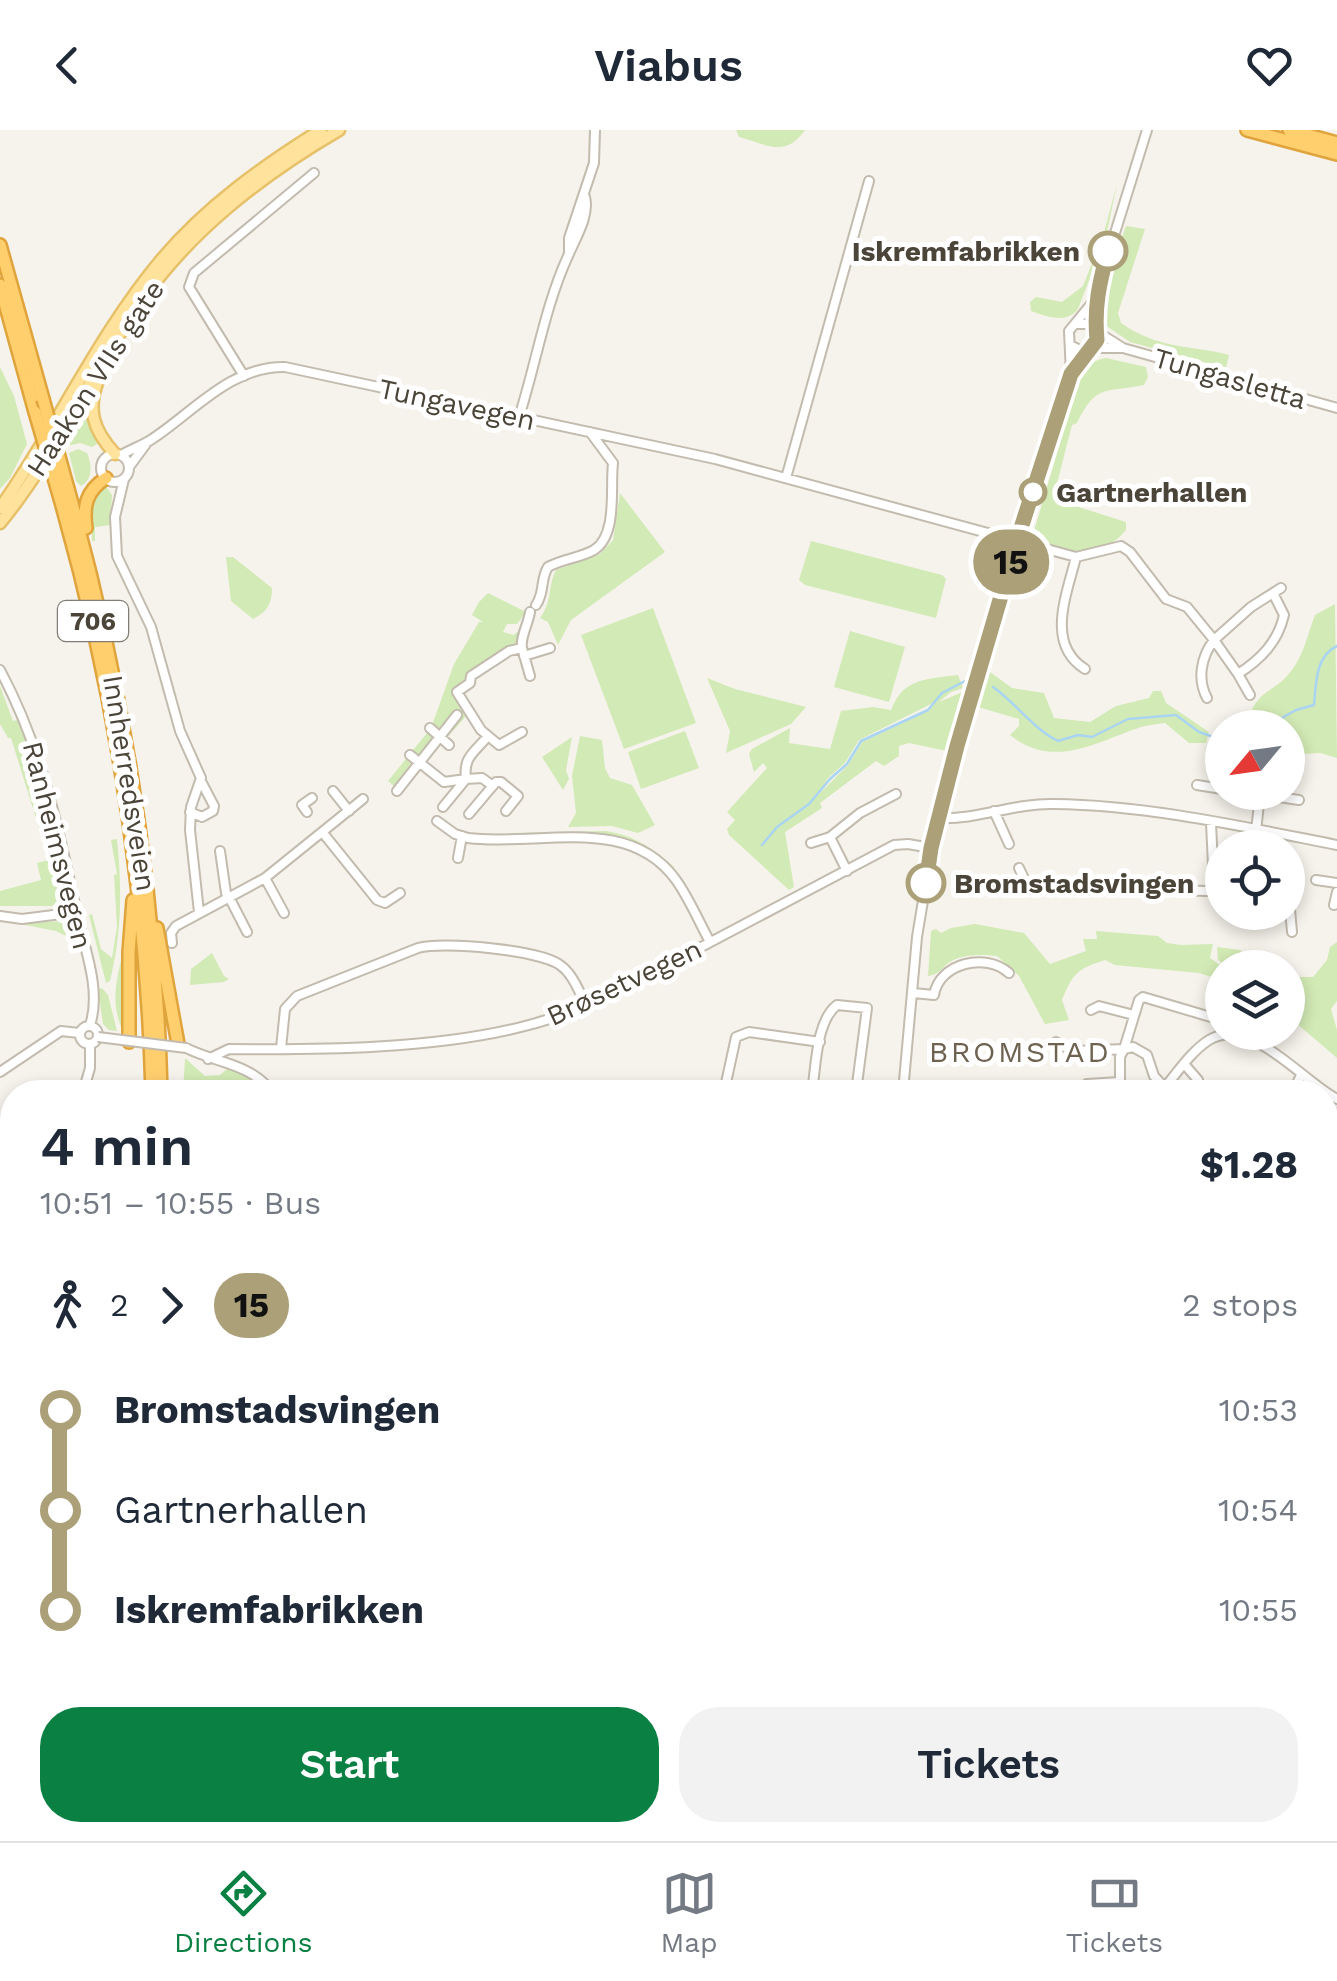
<!DOCTYPE html>
<meta charset="utf-8">
<style>
body{margin:0;font-family:"Work Sans",sans-serif;background:#f2f2f3;color:#1f2937;height:100vh;display:flex;flex-direction:column;font-size:38px;white-space:nowrap}
*{box-sizing:border-box;margin:0}
p{font-size:32px;color:#747a83}
.icon{flex:none;width:55px;height:55px;fill:none;stroke:currentColor;stroke-width:2;stroke-linecap:round;stroke-linejoin:round}
.map{position:relative;flex:1;overflow:hidden}
.drawer{position:absolute;left:0px;top:950px;width:1338px;height:762px;display:flex;flex-direction:column;background:#fff;border-radius:40px 40px 0 0;box-shadow:0 5px 15px #0003}
.drawer>*{flex:none}
.badge{padding:0 20px;border-radius:32px;font-size:35px;line-height:65px}
.needle{width:65px;rotate:241deg}
.buttons{position:absolute;left:1205px;top:580px;display:grid;gap:20px}
.buttons a{display:grid;place-items:center;width:100px;height:100px;border-radius:50%;background:#fff;box-shadow:0 5px 15px #0003;font-size:50px}
.map>.badge{position:absolute;translate:-50% -50%;box-shadow:0 0 0 5px #fff}
.legs{display:flex;align-items:center;gap:15px;height:110px;padding:0 40px;font-size:32px}
.legs p{margin-inline-start:auto}
.overview{display:flex;align-items:center;justify-content:space-between;height:170px;padding:0 40px}
h1{font-size:55px;font-weight:600;line-height:75px}
.primary-button{display:flex;gap:20px;margin-top:auto;padding:20px 40px}
.primary-button a{flex:1;height:115px;border-radius:40px;background:#0b8043;color:#fff;font-size:40px;font-weight:600;line-height:115px;text-align:center}
.primary-button a+a{background:#f2f2f3;color:#1f2937}
ul{padding:0 40px;list-style:none}
li{display:flex;align-items:center;gap:35px;height:100px;font-size:38px}
li i{display:grid;place-items:center;width:15px;height:100%;margin:0 12px;background:currentColor}
li i::after{content:'';width:25px;height:25px;margin:-12px;border:8px solid;border-radius:50%;background:#fff}
li p{margin-inline-start:auto}
li:first-child i{background:linear-gradient(#0000 50%,currentColor 0)}
li:last-child i{background:linear-gradient(currentColor 50%,#0000 0)}
header{display:flex;justify-content:space-between;align-items:center;height:130px;padding:0 40px;background:#fff;font-size:45px;font-weight:600}
.dock{display:flex;justify-content:space-around;align-items:center;height:140px;border-top:2px solid #e0e1e3;background:#fff;font-size:28px;color:#747a83}
.dock a{display:grid;justify-items:center;gap:5px}
.dock .active{color:#0b8043}
.map>svg:first-child{display:block}
.green{fill:#d2eab5;fill-rule:evenodd}
.lines{fill:none;stroke-linecap:round;stroke-linejoin:round}
.stream{stroke:#a9d4f2;stroke-width:2.5}
.highway-tunnel{stroke:#d4d0c8;stroke-width:11;stroke-dasharray:11 5.5;stroke-linecap:butt}
.minor-casing{stroke:#c2bbae;stroke-width:12}
.major-casing{stroke:#e6c16a;stroke-width:15}
.highway-casing{stroke:#e0a43c;stroke-width:16}
.minor{stroke:#fff;stroke-width:8}
.major{stroke:#ffe39c;stroke-width:10}
.highway{stroke:#ffcf6e;stroke-width:11}
.minor-bridge-casing{stroke:#c2bbae;stroke-width:12;stroke-linecap:butt}
.highway-bridge-casing{stroke:#e0a43c;stroke-width:16;stroke-linecap:butt}
.minor-bridge{stroke:#fff;stroke-width:8}
.highway-bridge{stroke:#ffcf6e;stroke-width:11}
.line-1-casing{stroke:#fff;stroke-width:22}
.line-1{stroke:#aba077;stroke-width:15}
.stop-1-dot{fill:#fff;stroke:#aba077;stroke-width:5}
.labels{text-anchor:middle;stroke-width:10;stroke-linejoin:round;paint-order:stroke}
.shield{fill:#fff;stroke:#817c74;stroke-width:2.5}
.shield-label{font-size:25px;font-weight:bold;fill:#4b4439}
.stop-label{font-size:28px;font-weight:bold;fill:#4b4439;stroke:#fff;text-anchor:start}
.street-label{font-size:28px;fill:#4b4439;stroke:#fff}
.neighbourhood-label{font-size:30px;letter-spacing:2.5px;fill:#6e6250;stroke:#fff}
</style>
<header><svg class="icon" aria-label="back" viewBox="0 0 24 24"><path d="M15 5l-7 7 7 7"/></svg>Viabus<svg class="icon" aria-label="heart" viewBox="0 0 24 24"><path d="M12 20l-8-8c-3-5 5-10 8-4 3-6 11-1 8 4z"/></svg></header>
<div class="map">
<svg width="1337" height="1711" viewBox="0 0 1337 1711">
<rect width="100%" height="100%" fill="#f6f3ec"/>
<path class="green" d="M736 0H805C785 28 768 15 739 7Z
M1117 54 1106 106 1078 179C1066 194 1048 187 1031 181L1030 172 1036 167 1062 172 1083 156 1103 106Z
M1126 96 1145 99 1118 183 1121 193C1160 220 1187 214 1229 225L1226 238 1130 212 1105 195C1097 164 1116 125 1126 96Z
M1106 228 1146 237 1148 247 1144 255C1105 263 1097 253 1077 293L1072 295 1053 369 1126 392V400C1104 429 1063 425 1035 409L1034 401 1077 256C1084 242 1089 230 1106 228Z
M0 237 14 266 27 314 10 348 0 359Z
M86 271 90 295 99 313 92 317 80 313 67 316 64 306Z
M78 319 87 323C92 335 93 349 81 356L76 351 69 323Z
M105 355 112 365 110 395 95 397V411H92L90 370Z
M620 363 665 422 571 490 558 515 548 492 540 488C553 470 547 458 556 440L600 424 613 410Z
M811 411 942 445 946 449 936 488 805 455 799 450Z
M226 427H233L272 458C272 474 267 482 253 489L231 471Z
M488 463 526 482 517 494H507L503 502 514 505 526 494 519 517 456 560 467 585 446 609 443 605 400 661 388 651 431 598 454 534 479 492H483L472 485 479 472Z
M1335 474 1337 628 1320 623 1288 625V598L1235 597 1246 596 1257 590 1252 580C1260 561 1275 560 1287 546 1303 529 1307 506 1315 485Z
M653 478 696 593 624 619 581 505Z
M850 501 905 517 889 572 834 557Z
M990 542 1012 558 1044 563 1054 588 1090 592 1116 576 1149 568 1153 561H1161L1166 573 1209 602 1206 613H1189L1165 593C1157 594 1148 595 1141 597 1096 612 1054 640 1010 605L1019 596V589L978 577Z
M958 545 963 558 951 562 939 572 965 561 947 621 909 613 899 616V626L884 636 876 631 820 673 822 678 785 702 794 757 789 760 729 705 727 699 735 690 727 682 767 638 763 633 754 642 749 624 752 619 790 598 789 613 830 619 841 581 873 577 891 580C903 548 927 549 958 545ZM935 572 930 580 862 612 848 635 816 667 828 648 845 633 859 610Z
M707 548 735 559 806 577 791 594 726 623 730 601Z
M0 556 13 591 17 590 26 603 66 756 60 771 52 776H0V761L41 750 37 733 49 730 11 608H8L0 594Z
M685 601 699 638 641 659 628 622Z
M580 606 602 610 605 638 610 648 632 655 655 695 638 703 612 696 568 697 576 683 572 646Z
M572 607 566 640 569 649 563 660 542 627Z
M605 701C634 705 653 718 674 737L672 739C626 693 563 705 503 706L511 703Z
M117 709C122 758 122 802 110 851L106 853 89 785 92 784 101 819 112 828 117 797 114 745 117 744 111 710Z
M0 790 29 793 64 791 72 809 56 801Z
M975 794 1024 803 1050 834 1086 821 1083 809H1097L1096 801 1158 806 1167 813 1181 815 1213 814 1210 828 1223 837 1222 850 1199 843 1115 835 1105 830C1077 839 1073 843 1062 870L1069 890 1045 894 1019 846 997 826C981 824 961 824 948 833 940 840 939 844 928 846L931 801 936 799 941 803 951 798Z
M1337 812V871L1331 879 1337 900V928L1288 886V847H1313L1327 830 1330 817Z
M1217 817 1240 820 1256 835 1271 837H1228L1218 830Z
M123 821 125 895 122 899C110 871 117 849 123 821Z
M212 823 224 846 229 849 224 852 190 855 191 839Z
M102 858 108 865 117 901 109 900 103 894 98 859Z
M185 928 205 946 220 945 228 938 254 951 266 962H183Z"/>
<g class="lines">
<path class="stream" d="M993 557C1016 573 1032 598 1058 611L1078 605 1092 607 1128 589 1176 585 1199 602 1222 610
M1264 598 1296 580 1314 575C1316 555 1315 526 1337 516
M762 715 777 697 809 674 830 649 847 634 861 611 928 580 942 563 965 551"/>
<path class="highway-tunnel" d="M282 1700 287 1711
M312 1700 321 1711
M341 1700 350 1711
M376 1700 385 1711"/>
<g class="minor-casing">
<path id="minor" d="M569 121V108L594 33 595 0
M1093 197 1096 164 1147 0
M1096 201 1123 218 1337 278
M1070 215 1084 222C1098 218 1101 204 1090 194H1076
M1093 218H1123
M1071 244 1069 201 1096 168
M244 246 189 157 194 143 314 43
M519 287C536 234 545 176 568 126 575 109 590 86 585 67
M101 338a14 14 0 1 1 28 0a14 14 0 1 1-28 0Z
M121 325C130 320 140 316 149 311 192 284 229 236 285 237L715 329 1076 427 1121 416 1130 422 1166 469 1187 477 1214 510C1201 527 1197 549 1207 568
M129 337 146 314
M786 348 869 51
M124 349 115 387 117 426 151 497 180 601 201 648 191 677 190 700 199 782
M1076 427C1067 464 1045 514 1085 539
M1273 463 1284 485C1278 512 1261 529 1238 544L1214 510 1251 477 1281 458
M536 475C545 463 540 449 548 437 562 429 580 428 594 420 618 405 610 357 613 333L590 302
M522 518 530 546
M524 526 550 518
M0 540C42 618 60 703 78 789 86 822 101 862 90 895
M1238 544 1250 565
M430 598 449 615
M522 602 499 615 481 600 457 562 470 553 471 546 509 521 522 518C520 507 528 495 530 482
M488 606C474 623 463 627 466 649L482 648 493 656
M410 625 444 652 466 649
M1197 655 1222 659
M333 661 349 681
M397 661 457 585
M1244 662 1299 670
M443 677 466 649
M994 681 1009 714
M190 682 202 687 213 681 214 676 202 653
M307 682 302 675 312 668
M469 684 496 652H501L518 666 506 681
M939 688C977 690 1014 673 1054 674 1147 675 1245 697 1337 715
M437 691 455 704 468 708C537 717 628 683 676 750 689 768 699 792 710 812
M1256 701 1260 665
M323 703 377 770 385 773 400 763
M811 713 830 707
M220 721 226 763
M458 728 462 706
M1019 738 1026 753 1035 756 1207 761 1214 757 1211 693
M847 741 830 707 860 683 896 664
M265 748 284 783
M1316 750 1337 753
M1288 757 1292 802
M229 767 247 802
M1334 775 1337 762
M0 786 22 789 77 782
M172 813 171 803 176 796 265 748 363 669
M913 863 934 865C939 833 986 822 1009 843
M1091 880 1099 876 1134 885
M80 905a9 9 0 1 1 18 0a9 9 0 1 1-18 0Z
M1056 912 1073 921 1124 919 1120 927V952L1087 954 1084 962
M186 918C216 933 250 933 272 962
M281 918 285 879 297 866 418 818C443 811 540 820 560 835 573 844 579 862 586 875
M208 929 229 919C320 920 437 919 525 896 589 880 646 846 705 815 768 781 831 749 894 715L908 714 931 718
M1185 935 1198 950 1201 962
M0 942 61 901 79 903
M1165 958 1154 946 1147 925 1133 917 1124 919 1139 870 1143 867 1221 890 1222 896
M83 962 90 938V914
M430 962 437 960 442 962
M724 962 736 907 749 902 820 912
M812 962C816 937 816 891 837 875L867 878 856 962
M903 962 917 807 934 704 1021 399 1071 244 1088 221
M1161 962C1175 946 1190 922 1209 910 1250 885 1302 951 1337 969
M1293 962 1301 945
M0 1115 12 1093
M0 1515 12 1516
M1325 1533 1337 1535
M12 1620V1642
M1325 1689 1337 1680
M22 1700 24 1711
M249 1700 254 1711
M769 1700 766 1708 775 1711
M1007 1700 1034 1711
M1313 1700 1314 1711
M1321 1700 1325 1711
M386 1711 417 1700
M542 1711 590 1704 618 1711
M665 1711 670 1700
M1153 1711 1157 1700"/>
</g>
<g class="major-casing">
<path id="major" d="M99 248C86 279 93 300 115 324
M0 378C57 298 98 205 162 129 207 76 263 36 321 0
M0 393C55 326 90 245 139 174 190 100 262 45 339 0
M0 1310 7 1314 12 1323
M0 1344 12 1331
M0 1351 12 1371
M1325 1553 1337 1555
M107 1711 108 1700"/>
</g>
<g class="highway-casing">
<path id="highway" d="M1247 0 1337 24
M1289 0 1337 13
M0 115 43 269
M0 155 35 282
M68 359C123 556 156 757 161 962
M59 365C115 560 146 760 152 962
M86 398C83 376 86 361 106 348
M157 798 178 914
M129 912V822L133 770"/>
</g>
<use href="#minor" class="minor"/>
<use href="#major" class="major"/>
<use href="#highway" class="highway"/>
<g class="minor-bridge-casing">
<path id="minor-bridge" d="M98 907 186 918"/>
</g>
<g class="highway-bridge-casing">
<path id="highway-bridge" d="M43 269 68 359
M35 282 59 365"/>
</g>
<use href="#minor-bridge" class="minor-bridge"/>
<use href="#highway-bridge" class="highway-bridge"/>
</g>
<g class="lines">
<g class="line-1-casing">
<path id="line-1" d="M926 753 931 718 957 616 1021 398 1071 244 1097 210C1094 177 1099 154 1108 121"/>
</g>
<use href="#line-1" class="line-1"/>
</g>
<g class="stop-1-dot">
<circle cx="1108" cy="121" r="18"/>
<circle cx="1033" cy="362" r="12"/>
<circle cx="926" cy="753" r="18"/>
</g>
<g class="labels">
<rect class="shield" x="58" y="471" width="70" height="40" rx="8"/>
<g class="shield-label">
<text x="93" y="500">706</text>
</g>
<g class="stop-label">
<text x="1080" y="131" text-anchor="end">Iskremfabrikken</text>
<text x="1056" y="372">Gartnerhallen</text>
<text x="954" y="763">Bromstadsvingen</text>
</g>
<g class="street-label">
<text transform="translate(95 248) rotate(-57)" y="10">Haakon VIIs gate</text>
<text transform="translate(1230 248) rotate(16)" y="10">Tungasletta</text>
<text transform="translate(457 274) rotate(12)" y="10">Tungavegen</text>
<text transform="translate(130 653) rotate(81)" y="10">Innherredsveien</text>
<text transform="translate(58 715) rotate(76)" y="10">Ranheimsvegen</text>
<text transform="translate(624 852) rotate(-25)" y="10">Brøsetvegen</text>
</g>
<g class="neighbourhood-label">
<text x="1020" y="932">BROMSTAD</text>
</g>
</g>
</svg>
<div class="buttons">
<a><svg class="needle" viewBox="-14 -14 28 28"><path d="M0-13l5 13h-10z" fill="#e53935"/><path d="M0 13l5-13h-10z" fill="#747a83"/></svg></a>
<a><svg class="icon" aria-label="locate" viewBox="0 0 24 24"><circle cx="12" cy="12" r="6"/><path d="M12 2v4M12 18v4M2 12h4M18 12h4"/></svg></a>
<a><svg class="icon" aria-label="layers" viewBox="0 0 24 24"><path d="M12 4l9 5-9 5-9-5zM3 14l9 5 9-5"/></svg></a>
</div>
<b class="badge" style="left:1011px;top:432px;background:#aba077;color:#111">15</b>
<section class="drawer">
<div class="overview"><div><h1>4 min</h1><p>10:51 – 10:55 · Bus</p></div><b>$1.28</b></div>
<div class="legs"><svg class="icon" aria-label="walk" viewBox="0 0 24 24"><circle cx="13" cy="4" r="2"/><path d="M13 8l-2 6 4 7M11 14l-3 7M7 12l3-4h3l4 4"/></svg>2<svg class="icon" aria-label="forward" viewBox="0 0 24 24"><path d="M9 5l7 7-7 7"/></svg><b class="badge" style="background:#aba077;color:#111">15</b><p>2 stops</p></div>
<ul>
<li><i style="color:#aba077"></i><b>Bromstadsvingen</b><p>10:53</p></li>
<li><i style="color:#aba077"></i><span>Gartnerhallen</span><p>10:54</p></li>
<li><i style="color:#aba077"></i><b>Iskremfabrikken</b><p>10:55</p></li>
</ul>
<div class="primary-button"><a>Start</a><a>Tickets</a></div>
</section>
</div>
<nav class="dock">
<a class="active"><svg class="icon" aria-label="directions" viewBox="0 0 24 24"><path d="M12 3l9 9-9 9-9-9zM9 14v-3h6M13 9l2 2-2 2"/></svg>Directions</a>
<a><svg class="icon" aria-label="map" viewBox="0 0 24 24"><path d="M3 6l6-2 6 2 6-2v14l-6 2-6-2-6 2zM9 4v14M15 6v14"/></svg>Map</a>
<a><svg class="icon" aria-label="tickets" viewBox="0 0 24 24"><path d="M3 7h18v10H3zM15 7v10"/></svg>Tickets</a>
</nav>
